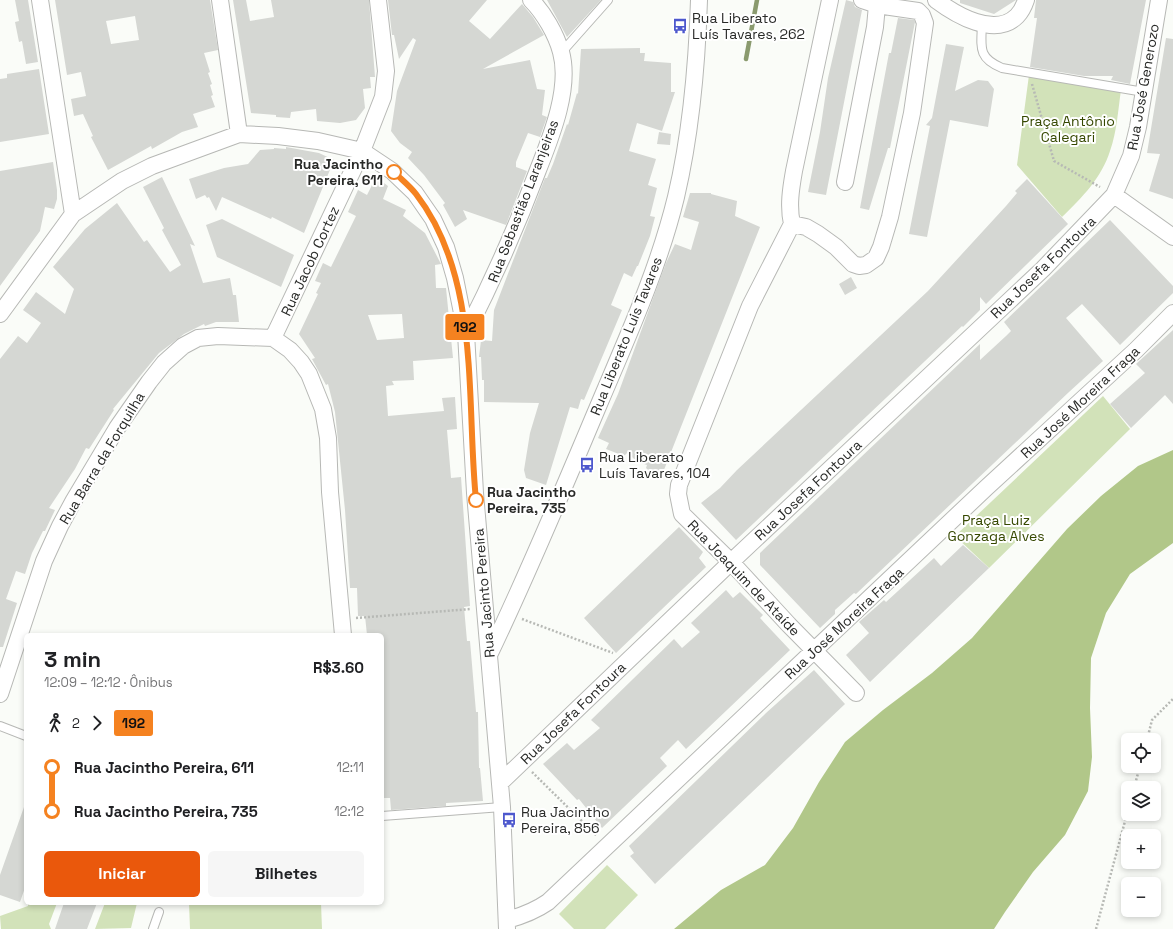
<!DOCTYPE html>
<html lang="pt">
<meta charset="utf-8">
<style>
body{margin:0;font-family:"Space Grotesk",sans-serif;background:#f6f6f6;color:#202124;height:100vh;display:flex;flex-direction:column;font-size:15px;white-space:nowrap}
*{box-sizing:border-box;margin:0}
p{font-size:13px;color:#757577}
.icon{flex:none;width:22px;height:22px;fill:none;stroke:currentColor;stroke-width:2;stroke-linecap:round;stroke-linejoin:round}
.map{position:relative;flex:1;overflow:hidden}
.panel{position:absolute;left:24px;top:633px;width:360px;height:272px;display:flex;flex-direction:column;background:#fff;border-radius:6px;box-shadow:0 2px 6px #0003}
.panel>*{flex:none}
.badge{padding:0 8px;border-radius:3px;font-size:14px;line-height:26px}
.buttons{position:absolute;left:1121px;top:733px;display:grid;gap:8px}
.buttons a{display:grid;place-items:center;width:40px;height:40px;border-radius:6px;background:#fff;box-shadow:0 2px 6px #0003;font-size:20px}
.map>.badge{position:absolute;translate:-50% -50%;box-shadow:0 0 0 2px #fff}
.legs{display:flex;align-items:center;gap:6px;height:44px;padding:0 20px;font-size:13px}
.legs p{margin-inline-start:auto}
.summary{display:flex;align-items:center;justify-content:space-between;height:68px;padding:0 20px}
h1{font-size:22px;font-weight:700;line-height:30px}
.button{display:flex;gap:8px;margin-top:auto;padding:8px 20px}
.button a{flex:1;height:46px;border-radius:6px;background:#ea580c;color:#fff;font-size:16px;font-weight:700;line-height:46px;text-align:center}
.button a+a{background:#f6f6f6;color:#202124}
ul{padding:0 20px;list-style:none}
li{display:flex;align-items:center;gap:14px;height:44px;font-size:15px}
li i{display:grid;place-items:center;width:6px;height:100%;margin:0 5px;background:currentColor}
li i::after{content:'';width:10px;height:10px;margin:-5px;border:3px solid;border-radius:50%;background:#fff}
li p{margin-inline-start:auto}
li:first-child i{background:linear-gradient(#0000 50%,currentColor 0)}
li:last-child i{background:linear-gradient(currentColor 50%,#0000 0)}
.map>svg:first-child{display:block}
.green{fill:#d2e2b9}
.forest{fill:#b1c789}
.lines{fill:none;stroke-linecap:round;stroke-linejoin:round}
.stream{stroke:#8a9a6e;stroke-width:4.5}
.building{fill:#d5d7d3;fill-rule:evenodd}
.lane-casing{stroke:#b7b8b5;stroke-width:10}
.street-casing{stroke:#b7b8b5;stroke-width:18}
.path{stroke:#b7b9b5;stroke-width:2.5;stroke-dasharray:2 2;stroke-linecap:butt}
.lane{stroke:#fff;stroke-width:8}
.street{stroke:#fff;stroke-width:16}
.line-1-casing{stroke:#fff;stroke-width:9}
.line-1{stroke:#f58220;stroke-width:6}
.stop-1-dot{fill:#fff;stroke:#f58220;stroke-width:2}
.labels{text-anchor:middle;stroke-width:4;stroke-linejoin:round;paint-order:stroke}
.poi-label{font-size:14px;fill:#292a28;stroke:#fff;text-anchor:start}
.street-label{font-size:14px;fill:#292a28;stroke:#fff}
.park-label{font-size:14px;fill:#364800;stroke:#fff}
.stop-label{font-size:14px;font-weight:bold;fill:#292a28;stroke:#fff;text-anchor:end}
</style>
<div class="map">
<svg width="1173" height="929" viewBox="0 0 1173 929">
<rect width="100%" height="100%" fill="#fafcf8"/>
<path class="green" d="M1029 75 1121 90C1118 110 1117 131 1110 151 1102 177 1082 198 1062 217L1017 165Z
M1103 396 1130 429 989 568 955 536Z
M607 865 638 895 605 929H574L559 914Z
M28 903H57L49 924 51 929H1L0 916 28 906Z
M105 903H137L131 928 95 929Z
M189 903H321L322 929H190Z"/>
<path class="forest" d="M1173 450V543L1130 574 1106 613 1091 658 1090 708 1092 757 1088 791 1065 835 1033 872 1005 912 994 929H674L721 890 765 865 793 828 819 782 845 742 883 710 932 673 972 638 1067 529 1101 496 1138 466Z"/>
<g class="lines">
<path class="stream" d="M746 59 757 0"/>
</g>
<path class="building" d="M15 0H28L38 62 26 64 22 41 19 42 15 22 19 21Z
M55 0H210L218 50 204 53 210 72 208 73 212 84 210 85 213 95 211 96 215 107 193 114 198 127 182 132 152 149 151 146 108 170 91 137 93 136 83 114 74 116 71 99 86 96 81 72 67 75ZM135 16 139 40 111 44 106 21Z
M233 0H246L250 21 274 17 271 0H369L375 77H370L371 88 363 89 365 108 356 120 340 123 317 121 316 109 291 112 290 118 276 117V115L251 113Z
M388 0H487L469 21 490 39 522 4 533 17 544 35 483 69 530 60 537 89 545 90 542 115 547 117 540 137 528 133 516 162V167L527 171 506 225 463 210 467 219 455 227 443 205 445 203 424 175 408 158 412 152 400 143 391 131 397 91 416 40 413 38 399 59 394 35H392Z
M547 0H601L567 37Z
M846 0 853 2 855 7 862 10 826 195 808 192 820 132 828 78Z
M960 0H1016L994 14 960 3Z
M1036 0H1146L1130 84 1111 80 1113 76H1084L1030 67 1037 18H1034Z
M898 18 914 20 915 22 890 148H888L869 210 860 208 889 53H891Z
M1166 38 1173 39V199L1149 191 1160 154 1147 153Z
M946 44 964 47 955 91 978 80 988 81 994 89 988 127 950 120 927 237 909 234 930 126 926 125 932 118Z
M640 48V53H645L644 61 671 63V92H675L662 131 637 123 629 151 656 159 648 185 657 188 650 216 655 217 650 236 638 266H637L632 277 624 273 611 305 622 310 584 400 581 399 578 409 570 407 546 485 526 478 524 470 530 433 539 403 484 402V380H482L481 357H479L481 340 492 341 494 310 545 178H547L553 164 567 124 568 125 577 93 578 94 581 49Z
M39 69 49 134 0 142V79L7 78V74Z
M659 132 671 134 670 145 657 144Z
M286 147 319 153 334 160 304 233 272 217 271 219 222 197 216 211 209 197 207 198 205 195 196 199 189 179 224 168 248 164 260 150 274 149V148L286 149Z
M53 162 57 190V199L54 209 45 207 40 231 0 286V171Z
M162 177 195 246 190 244 203 283 230 278 233 295H236L239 322H216L205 326 204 324 184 334 159 353 113 409 114 410 89 449 86 448 75 469 49 508 55 510 45 531H43L32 553 25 574 16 571 6 599 17 603 3 647H0V359L18 336 27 343 41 323 23 310 36 292 65 314 74 289 53 267 85 229 117 203 144 242 147 240 170 272 181 265 162 230 164 228 143 187Z
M376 177 388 186 383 199 406 210 403 216 425 233 441 264 435 265 436 288H446L453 358 413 361 414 380 392 381 394 385 386 386 388 416 444 411 442 398 455 397 457 429 447 430 451 478 461 477 470 606 464 607 467 641H470L476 712H478L479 768H480L483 801 446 803V806L391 810 390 798H382V635H367L365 616H358L357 588H350L345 510 335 412 328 384 326 385 312 359 315 358 299 334 318 294 316 293 321 283 315 281 323 263 331 267 356 216 348 212 358 190 367 195ZM402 314 404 338 377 340 368 315Z
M1027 179 1068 224 986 304 980 297V310L963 327 962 326 736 540 701 503 720 488 737 470 928 291 1006 206 1017 193 1015 191Z
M690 193H711V194L737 201 735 216 760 227 660 480 646 468 647 465 638 462 627 453 624 456 606 449 609 443 598 438 618 394 666 263 675 244 691 250 699 222 683 217Z
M222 219 294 255 281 287 217 257 206 225Z
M1110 220 1173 286V293L1120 345 1082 304 1066 318 1103 361 1069 392 856 594 854 593 835 610V614L820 628 760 565V553L980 344V360L1006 336 1011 331 1004 322Z
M851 277 857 288 845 295 839 284Z
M1173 330V404L1165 395 1131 428 1110 404 1145 373 1136 364Z
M679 527 703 552 699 558 706 567 616 653 584 618Z
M963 545 989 568 870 682 846 655 869 633 859 622 884 600 886 602 934 558 941 566Z
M726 590 733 598 740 592 763 615 760 618 790 650 686 749 678 740 660 758 667 766 602 828 579 799 577 800 543 764 567 743 574 750 600 728 591 720 674 639 682 648 700 632 691 623Z
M814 670 845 704 655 884 630 856 634 853 629 846 766 713Z
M24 807H26V885L20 902 0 895V875Z
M64 903H97L87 929H55Z"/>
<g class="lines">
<g class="lane-casing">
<path id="lane" d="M982 24C981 48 978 58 1002 68L1144 92
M561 53 608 0
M0 726 26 736
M382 816 502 807
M153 929 159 912"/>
</g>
<g class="street-casing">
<path id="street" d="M40 0 73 214
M220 0 239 134
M830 0 794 171C791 188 788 206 792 224L750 306 679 485 678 494 682 514 731 562 789 625 856 693
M936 0C956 15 995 38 1017 16 1021 12 1024 6 1026 0
M845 182 875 27 877 5 862 0
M1114 195 1173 237
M792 224 806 227 818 234 836 247 853 264 859 266 866 265 876 258 881 247 890 217 912 113 925 23 922 15 918 11 877 5
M0 314 73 214 122 181 152 166 239 134 278 136 318 141 362 151 392 171 415 193 433 219 446 247 455 278 466 333 475 493 502 807 507 929
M466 333C493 280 517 226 538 170 551 137 571 88 561 52 556 34 544 13 531 0
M273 338 362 151 383 97 386 71 378 0
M489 655C528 574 562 492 597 409 626 340 658 271 676 197 691 133 697 65 699 0
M0 694 44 561 60 526 74 500 117 428 149 382 164 363 183 346 198 338 218 336 273 338 290 350 301 362 309 374 323 409 328 438 330 492 343 635
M500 783 731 562 1043 269 1114 195 1131 156 1138 127 1159 0
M507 920C522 916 535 911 548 902L986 488 1136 350 1173 313"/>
</g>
<path class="path" d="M1032 84 1054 161 1100 187
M356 618 471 609
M522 619 613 653
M1147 740 1152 720 1173 699
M532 772 597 836
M1134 788 1140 766
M1096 929 1128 810"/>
<use href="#lane" class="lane"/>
<use href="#street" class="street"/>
</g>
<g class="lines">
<g class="line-1-casing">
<path id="line-1" d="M394 172C401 179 410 186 416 194 481 278 466 401 476 500"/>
</g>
<use href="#line-1" class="line-1"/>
</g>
<defs>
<g id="bus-bare" transform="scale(1.2)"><path d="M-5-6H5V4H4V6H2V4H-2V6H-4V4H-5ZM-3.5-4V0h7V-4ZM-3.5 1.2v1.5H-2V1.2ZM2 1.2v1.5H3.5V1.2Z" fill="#4d58cd" stroke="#fff" stroke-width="2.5" paint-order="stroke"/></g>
</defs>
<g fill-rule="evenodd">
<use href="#bus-bare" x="680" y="26"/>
<use href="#bus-bare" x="587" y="465"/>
<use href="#bus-bare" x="509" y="820"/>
</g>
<g class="stop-1-dot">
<circle cx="394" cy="172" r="7"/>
<circle cx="476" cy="500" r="7"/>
</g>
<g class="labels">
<g class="poi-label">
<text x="692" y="23">Rua Liberato<tspan x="692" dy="16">Luís Tavares, 262</tspan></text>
<text x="599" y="462">Rua Liberato<tspan x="599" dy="16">Luís Tavares, 104</tspan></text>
<text x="521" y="817">Rua Jacintho<tspan x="521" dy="16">Pereira, 856</tspan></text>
</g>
<g class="street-label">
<text transform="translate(1143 87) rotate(-80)" y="5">Rua José Generozo</text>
<text transform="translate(523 201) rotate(-69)" y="5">Rua Sebastião Laranjeiras</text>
<text transform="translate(310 261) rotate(-65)" y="5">Rua Jacob Cortez</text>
<text transform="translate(1043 267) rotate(-44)" y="5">Rua Josefa Fontoura</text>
<text transform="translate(626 336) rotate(-68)" y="5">Rua Liberato Luis Tavares</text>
<text transform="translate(1080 402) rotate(-43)" y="5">Rua José Moreira Fraga</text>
<text transform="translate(102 458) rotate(-59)" y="5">Rua Barra da Forquilha</text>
<text transform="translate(808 490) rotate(-43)" y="5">Rua Josefa Fontoura</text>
<text transform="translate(744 578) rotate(46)" y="5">Rua Joaquim de Ataíde</text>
<text transform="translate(484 593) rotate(-95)" y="5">Rua Jacinto Pereira</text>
<text transform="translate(844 623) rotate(-43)" y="5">Rua José Moreira Fraga</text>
<text transform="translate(573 713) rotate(-44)" y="5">Rua Josefa Fontoura</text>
</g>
<g class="park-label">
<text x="1068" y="126">Praça Antônio<tspan x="1068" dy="16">Calegari</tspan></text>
<text x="996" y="525">Praça Luiz<tspan x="996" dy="16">Gonzaga Alves</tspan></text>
</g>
<g class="stop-label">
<text x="383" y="169">Rua Jacintho<tspan x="383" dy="16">Pereira, 611</tspan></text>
<text x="487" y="497" text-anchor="start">Rua Jacintho<tspan x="487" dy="16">Pereira, 735</tspan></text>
</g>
</g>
</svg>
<div class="buttons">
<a><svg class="icon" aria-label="locate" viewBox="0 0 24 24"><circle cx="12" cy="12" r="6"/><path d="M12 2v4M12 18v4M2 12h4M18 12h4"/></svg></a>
<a><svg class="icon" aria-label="layers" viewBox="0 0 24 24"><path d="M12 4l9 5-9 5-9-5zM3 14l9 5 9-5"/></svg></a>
<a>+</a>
<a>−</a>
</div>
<b class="badge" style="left:465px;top:327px;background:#f58220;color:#111">192</b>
<section class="panel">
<div class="summary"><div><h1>3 min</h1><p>12:09 – 12:12 · Ônibus</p></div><b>R$3.60</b></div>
<div class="legs"><svg class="icon" aria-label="walk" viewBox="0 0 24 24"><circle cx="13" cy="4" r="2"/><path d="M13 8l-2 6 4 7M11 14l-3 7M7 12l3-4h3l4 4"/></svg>2<svg class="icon" aria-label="forward" viewBox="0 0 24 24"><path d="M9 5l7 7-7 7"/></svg><b class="badge" style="background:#f58220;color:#111">192</b></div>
<ul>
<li><i style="color:#f58220"></i><b>Rua Jacintho Pereira, 611</b><p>12:11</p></li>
<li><i style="color:#f58220"></i><b>Rua Jacintho Pereira, 735</b><p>12:12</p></li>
</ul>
<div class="button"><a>Iniciar</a><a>Bilhetes</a></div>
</section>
</div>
